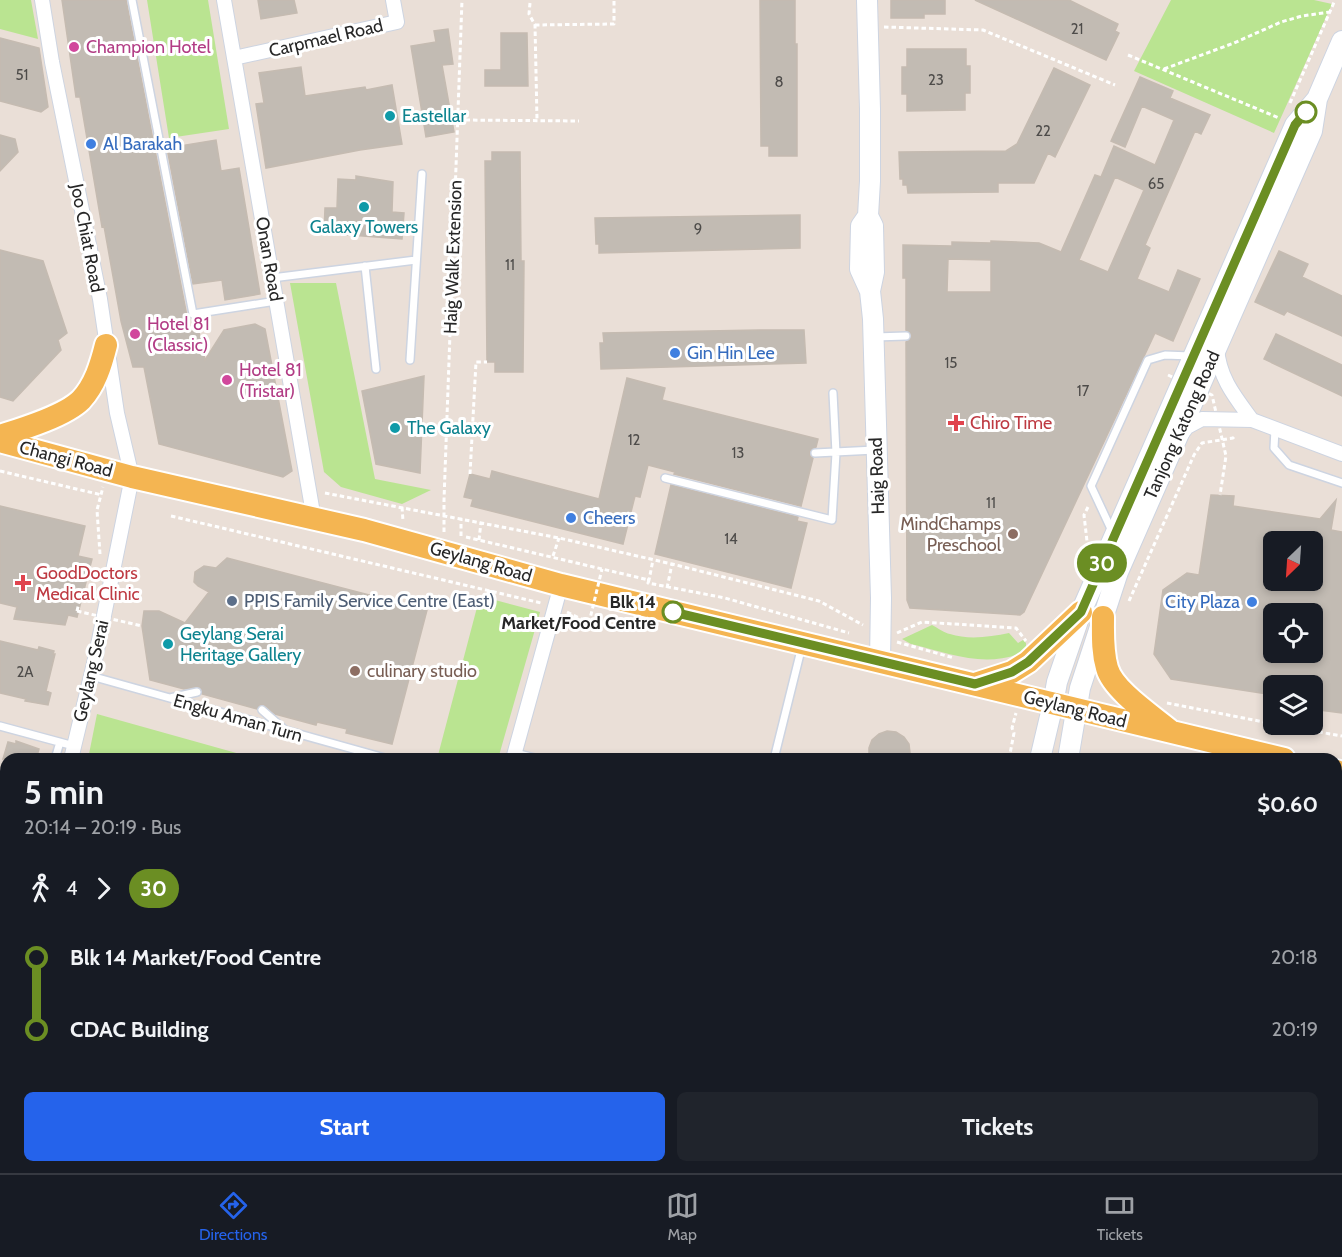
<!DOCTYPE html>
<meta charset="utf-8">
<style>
body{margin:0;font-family:Cabin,sans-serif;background:#20242c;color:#f1f3f6;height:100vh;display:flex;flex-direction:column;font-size:22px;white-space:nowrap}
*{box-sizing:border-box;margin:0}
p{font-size:20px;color:#9ea1a6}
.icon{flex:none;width:33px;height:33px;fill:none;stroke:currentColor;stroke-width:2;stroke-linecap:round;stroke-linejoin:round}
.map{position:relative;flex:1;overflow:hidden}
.details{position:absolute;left:0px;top:753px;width:1342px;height:420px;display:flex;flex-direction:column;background:#171b24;border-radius:18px 18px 0 0;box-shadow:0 3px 9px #0003}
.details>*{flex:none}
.badge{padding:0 12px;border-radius:20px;font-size:21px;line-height:39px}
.needle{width:39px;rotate:205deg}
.tools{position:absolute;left:1263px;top:531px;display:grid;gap:12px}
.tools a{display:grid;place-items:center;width:60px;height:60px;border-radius:9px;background:#171b24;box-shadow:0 3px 9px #0003;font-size:30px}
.map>.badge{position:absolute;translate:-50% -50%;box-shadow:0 0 0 3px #fff}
.legs{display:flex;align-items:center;gap:9px;height:66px;padding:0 24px;font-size:20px}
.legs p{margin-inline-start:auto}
.headline{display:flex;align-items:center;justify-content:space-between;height:102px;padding:0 24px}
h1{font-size:33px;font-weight:700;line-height:45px}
.cta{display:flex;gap:12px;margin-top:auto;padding:12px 24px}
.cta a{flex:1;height:69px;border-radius:9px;background:#2563eb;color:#fff;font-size:24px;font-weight:700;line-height:69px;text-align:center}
.cta a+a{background:#20242c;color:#f1f3f6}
ul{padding:0 24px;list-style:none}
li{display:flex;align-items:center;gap:21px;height:72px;font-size:22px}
li i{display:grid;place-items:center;width:9px;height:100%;margin:0 8px;background:currentColor}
li i::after{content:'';width:15px;height:15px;margin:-8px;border:4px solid;border-radius:50%;background:#171b24}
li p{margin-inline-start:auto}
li:first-child i{background:linear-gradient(#0000 50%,currentColor 0)}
li:last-child i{background:linear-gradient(currentColor 50%,#0000 0)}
.tabs{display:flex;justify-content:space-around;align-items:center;height:84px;border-top:2px solid #363941;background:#171b24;font-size:16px;color:#9ea1a6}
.tabs a{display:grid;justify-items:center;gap:3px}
.tabs .on{color:#2563eb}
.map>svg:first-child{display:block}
.green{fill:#bae491}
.plaza{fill:#d6d0ca}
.building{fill:#c2bbb3;stroke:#c5bbb1;stroke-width:1.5;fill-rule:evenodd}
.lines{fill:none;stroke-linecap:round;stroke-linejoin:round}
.lane-casing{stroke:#cdd4e1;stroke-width:10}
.street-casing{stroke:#cdd4e1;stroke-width:16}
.secondary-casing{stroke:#cdd4e1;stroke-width:22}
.primary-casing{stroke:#fff;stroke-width:26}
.path{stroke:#fff;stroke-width:3;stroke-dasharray:4.5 3;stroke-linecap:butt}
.lane{stroke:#fff;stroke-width:7}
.street{stroke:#fff;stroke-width:14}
.secondary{stroke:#fff;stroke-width:20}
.primary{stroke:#f4b552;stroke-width:22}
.rail-casing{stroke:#9aa2b2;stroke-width:7}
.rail{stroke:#fff;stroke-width:4.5;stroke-dasharray:14;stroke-linecap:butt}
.path-bridge{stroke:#fff;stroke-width:3;stroke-dasharray:4.5 3;stroke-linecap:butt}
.line-1-casing{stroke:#fff;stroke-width:14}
.line-1{stroke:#6b8e23;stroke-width:9}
.hotel-dot{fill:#d1479c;stroke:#fff;stroke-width:2}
.stop-1-dot{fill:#fff;stroke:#6b8e23;stroke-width:3}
.culture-dot{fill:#0f9aa8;stroke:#fff;stroke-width:2}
.shop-dot{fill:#3f7fe0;stroke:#fff;stroke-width:2}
.health-dot{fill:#e0444e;stroke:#fff;stroke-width:2}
.education-dot{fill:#8d6e63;stroke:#fff;stroke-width:2}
.service-dot{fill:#5c6f8a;stroke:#fff;stroke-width:2}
.labels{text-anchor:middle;stroke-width:6;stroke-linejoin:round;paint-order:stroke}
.number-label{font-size:15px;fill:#4e4c4a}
.street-label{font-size:18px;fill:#272727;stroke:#fff}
.hotel-label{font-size:18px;fill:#b23c85;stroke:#fff;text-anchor:start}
.culture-label{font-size:18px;fill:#0d838f;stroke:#fff;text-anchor:start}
.shop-label{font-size:18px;fill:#366cbe;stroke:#fff;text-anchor:start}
.health-label{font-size:18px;fill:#be3a42;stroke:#fff;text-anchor:start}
.education-label{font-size:18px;fill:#785e54;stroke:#fff;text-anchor:end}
.service-label{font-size:18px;fill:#4e5e75;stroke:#fff;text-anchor:start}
.stop-label{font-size:18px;font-weight:bold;fill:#272727;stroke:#fff;text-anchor:end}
</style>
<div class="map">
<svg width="1342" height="1173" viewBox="0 0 1342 1173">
<rect width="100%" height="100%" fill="#eadfd7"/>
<path class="green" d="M0 0H31L38 39 0 29Z
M147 0H208L229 129 169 138Z
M1171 0H1314L1332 4 1274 133 1134 71Z
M290 283H336L375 479 431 490 402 504 341 487 324 472Z
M480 596 540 612 498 759H437Z
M932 625C938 628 944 633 950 634 968 640 990 637 1009 633L1018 643 1023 640 1026 643V651C986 669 952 654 911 644L902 639Z
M97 714 258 759H88Z
M357 1167H695L693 1173H376Z"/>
<path class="plaza" d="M962 1167H1072L1071 1173H959Z"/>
<path class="building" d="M62 0H126L190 332 198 328 205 360 224 330 255 324 265 329 292 471 283 477 159 444 144 367H133L121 321 104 226 102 227 80 97H76Z
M258 0H294L297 13 261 19Z
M760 0H795V44H797V156H769V146H761Z
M891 0H945V14H924V18H891Z
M975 0H1069L1118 24 1115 31 1119 33 1106 60Z
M448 29 453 64 442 65 454 132 426 137 411 46 436 42 434 31Z
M501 33H527L528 86H485V70H501Z
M0 38 39 48 48 107 41 112 0 101Z
M907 49H966V66H970V93H965V110L907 111V94H902V67H907Z
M301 67 305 96 365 87 366 90 392 85 402 144 360 150 266 168 256 104 264 103 259 73Z
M1054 68 1090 85 1055 157 1048 153 1034 183H998V192L908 193 907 185H903V179H900L899 152 1006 151 1017 144Z
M1140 77 1173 91 1170 98 1210 115 1201 134 1195 131 1145 245 1150 248 1137 279 1169 292 1178 270 1200 279 1173 341 1155 333 1024 612 1020 615 910 608 907 600 906 342 912 336 910 333 906 330V278H903V245L952 246V242L991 243V241L1039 243 1061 252 1095 175 1101 177 1114 146 1155 165 1174 120 1142 106 1125 147 1111 141ZM1115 177 1144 190 1108 272 1079 260ZM948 259 991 260V292H947Z
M0 135 15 139 18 152 0 171Z
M216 140 221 171 239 168 260 294 225 300 222 280 193 284 167 148Z
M492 152H520L521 261H524L523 372H495V362H487L485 161H492Z
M356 176 393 182 392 212 404 213 402 239 324 233 325 208H337L338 179 356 180Z
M800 215V248L599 253V244H596L595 218Z
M0 250 43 261 67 333 58 340 61 350 13 401 0 397Z
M1279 251 1308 264 1302 277 1342 296V336L1287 311 1284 315 1255 302Z
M759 330H804L806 363 601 369 600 343H604L603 333Z
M1276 334 1342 365V396L1264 359Z
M424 376 420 473 376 464 362 391Z
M627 378 665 388 662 400 818 439 816 447 810 451V456L813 458 801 506 674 474 675 472 648 465 640 497 635 496 623 544 471 506 473 499 464 497 470 474 490 479 492 471 599 499Z
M671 485 798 517 797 521 807 523 791 588 655 554Z
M1211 495 1234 496 1233 506 1320 519 1336 500 1331 530 1342 532V713L1312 709V686H1274V695L1171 679 1154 654 1163 590 1187 573 1199 575ZM1274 542H1312V580H1274ZM1274 614H1312V652H1274Z
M0 506 85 526 78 556 92 559 77 617 68 615 65 625 14 619 17 607 0 603Z
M227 558 427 610 392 744 346 733 347 729 317 722 316 725 275 714 264 705H260L257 709 202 694 201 689 198 687 184 689 150 680 142 626 144 611H159L185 623 209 592 198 586 194 582 195 572 204 566 216 568Z
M0 641 38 650 39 647 54 651 53 654H55L46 691 51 693 48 705 25 701 26 699 0 693Z
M887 731 896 732 904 737 909 744 910 753 909 759H869V748L872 740 879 734Z
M16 741 39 749 36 759H3L8 742 16 744Z"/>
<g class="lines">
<g class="lane-casing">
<path id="lane" d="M132 0 193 314 276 301
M365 266 376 369
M272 278 416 260
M875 337 906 336
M410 360 422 174
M1275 429 1274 448 1289 465 1342 483
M815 453 875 450
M665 478 832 520 836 453 833 393
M1112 531 1091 486 1148 360 1165 355 1191 356
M91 676 385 758
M170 698 197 692
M262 710 285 730
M0 726 74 746
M515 753 539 759
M55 759 60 742
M774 759 802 646
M0 807 6 808
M276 1167 296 1173
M717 1173 719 1167"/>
</g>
<g class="street-casing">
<path id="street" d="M42 0 52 62 100 299 117 413 132 477 96 655 71 759
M224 0 314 519
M234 58 397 22 393 0
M1217 348C1219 378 1235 397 1252 420
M1181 435 1187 427 1202 419 1252 420 1342 454
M513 759 561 585
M119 1173 121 1167"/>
</g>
<g class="secondary-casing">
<path id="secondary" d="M867 0 870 109V181L868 216 873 226 874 272 870 291
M868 216 861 226 860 269 870 291 873 319 881 598 880 661
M1040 759 1053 704 1057 682 1081 612 1295 125 1317 99
M1068 759 1080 688 1118 572 1312 131 1317 99 1342 41"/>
</g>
<g class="primary-casing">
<path id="primary" d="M0 436C22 429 65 416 81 400 95 385 101 365 106 345
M0 441 132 477 364 530 561 585 1284 759
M1103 617C1103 634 1102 651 1107 668 1113 690 1151 715 1169 730
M975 684 1012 672 1028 662 1081 612
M1336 771 1342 773
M0 867 6 869
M1037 1167 1055 1173
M1335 1173 1342 1146"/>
</g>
<path class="path" d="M530 3 529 14 535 25 537 120
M535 25 614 24V0
M884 27 983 30 1115 85
M1128 55 1279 118
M1164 69 1234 43 1281 22 1302 16 1330 12
M1290 103 1335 0
M458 120 579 121
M0 471 102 495
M470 474 476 362H487
M325 493 559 538 672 564 819 601 863 625
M402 507 403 521
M1088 507 1084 515 1088 550
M171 516 541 603
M444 532V500L462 0
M461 536V518
M466 537 649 580 648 583 725 598 849 633
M479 540 481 522
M100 554 97 510 103 487
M553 556 559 538
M647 580H649L653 560
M667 588 672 564
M1129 601 1194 455 1202 443 1233 438 1236 435
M77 611 82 590 94 591
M567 612 589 623
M897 633 922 622 1016 628 1026 641
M897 642 954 658
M1167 703 1274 724
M1274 724 1342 736
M1009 759 1014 733 1012 728 1016 713
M1336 833 1342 834
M1336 843 1342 839
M1336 1077 1342 1065
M239 1167 260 1173
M317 1167 336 1173
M923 1167 943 1173
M1148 1167 1170 1173
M1216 1167 1239 1173
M0 1169 18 1173
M740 1173 742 1167
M983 1173 985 1167
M1309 1173 1311 1167"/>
<use href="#lane" class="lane"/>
<use href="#street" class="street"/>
<use href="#secondary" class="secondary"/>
<use href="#primary" class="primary"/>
<g class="rail-casing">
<path id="rail" d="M0 1144 6 1146
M0 1161 6 1163
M23 1167 47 1173
M92 1167 116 1173"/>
</g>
<use href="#rail" class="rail"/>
<path class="path-bridge" d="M1168 375 1212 395 1226 456 1220 495
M77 611 142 626
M589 623 602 569"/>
</g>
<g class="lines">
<g class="line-1-casing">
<path id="line-1" d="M673 612 975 684 1012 672 1028 662 1081 612 1295 125 1306 112"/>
</g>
<use href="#line-1" class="line-1"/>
</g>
<g class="hotel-dot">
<circle cx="74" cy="47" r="6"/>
<circle cx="135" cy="334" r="6"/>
<circle cx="227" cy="380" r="6"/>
</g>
<g class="stop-1-dot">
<circle cx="1306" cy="112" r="10"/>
<circle cx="673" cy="612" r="10"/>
</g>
<g class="culture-dot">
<circle cx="390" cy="116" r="6"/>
<circle cx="364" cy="207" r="6"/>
<circle cx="395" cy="428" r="6"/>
<circle cx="168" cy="644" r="6"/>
</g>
<g class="shop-dot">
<circle cx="91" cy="144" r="6"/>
<circle cx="675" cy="353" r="6"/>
<circle cx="571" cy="518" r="6"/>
<circle cx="1252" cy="602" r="6"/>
</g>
<g class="health-dot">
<path d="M953 414h6v6h6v6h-6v6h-6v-6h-6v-6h6z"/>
<path d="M20 574h6v6h6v6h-6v6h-6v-6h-6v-6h6z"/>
</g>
<g class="education-dot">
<circle cx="1013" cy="534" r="6"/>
<circle cx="355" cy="671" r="6"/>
</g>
<circle class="service-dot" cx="232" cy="601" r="6"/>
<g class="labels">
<g class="number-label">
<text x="1077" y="34">21</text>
<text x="22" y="80">51</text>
<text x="936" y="85">23</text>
<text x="779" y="87">8</text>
<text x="1043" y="136">22</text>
<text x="1156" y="189">65</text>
<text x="698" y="234">9</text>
<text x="510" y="270">11</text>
<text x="951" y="368">15</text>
<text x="1083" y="396">17</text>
<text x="634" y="445">12</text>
<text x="738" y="458">13</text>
<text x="991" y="508">11</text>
<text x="731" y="544">14</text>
<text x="25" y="677">2A</text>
</g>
<g class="street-label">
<text transform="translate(326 38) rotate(-13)" y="6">Carpmael Road</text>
<text transform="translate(87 238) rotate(79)" y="6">Joo Chiat Road</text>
<text transform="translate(453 257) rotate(-88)" y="6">Haig Walk Extension</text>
<text transform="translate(269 259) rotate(80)" y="6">Onan Road</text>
<text transform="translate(1182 425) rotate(-66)" y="6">Tanjong Katong Road</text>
<text transform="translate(66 459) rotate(15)" y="6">Changi Road</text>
<text transform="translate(877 476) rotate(-92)" y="6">Haig Road</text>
<text transform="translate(481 562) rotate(16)" y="6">Geylang Road</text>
<text transform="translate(91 671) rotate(-77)" y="6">Geylang Serai</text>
<text transform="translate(1075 709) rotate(14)" y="6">Geylang Road</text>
<text transform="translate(238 718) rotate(16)" y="6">Engku Aman Turn</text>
</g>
<g class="hotel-label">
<text x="86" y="53">Champion Hotel</text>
<text x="147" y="330">Hotel 81<tspan x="147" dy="21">(Classic)</tspan></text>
<text x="239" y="376">Hotel 81<tspan x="239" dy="21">(Tristar)</tspan></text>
</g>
<g class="culture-label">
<text x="402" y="122">Eastellar</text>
<text x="364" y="233" text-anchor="middle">Galaxy Towers</text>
<text x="407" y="434">The Galaxy</text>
<text x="180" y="640">Geylang Serai<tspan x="180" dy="21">Heritage Gallery</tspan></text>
</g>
<g class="shop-label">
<text x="103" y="150">Al Barakah</text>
<text x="687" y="359">Gin Hin Lee</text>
<text x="583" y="524">Cheers</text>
<text x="1240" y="608" text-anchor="end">City Plaza</text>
</g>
<g class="health-label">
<text x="970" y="429">Chiro Time</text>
<text x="36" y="579">GoodDoctors<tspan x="36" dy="21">Medical Clinic</tspan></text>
</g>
<g class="education-label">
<text x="1001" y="530">MindChamps<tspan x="1001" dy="21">Preschool</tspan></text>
<text x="367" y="677" text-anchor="start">culinary studio</text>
</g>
<g class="service-label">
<text x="244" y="607">PPIS Family Service Centre (East)</text>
</g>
<g class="stop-label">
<text x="656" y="608">Blk 14<tspan x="656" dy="21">Market/Food Centre</tspan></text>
</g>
</g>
</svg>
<div class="tools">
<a><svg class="needle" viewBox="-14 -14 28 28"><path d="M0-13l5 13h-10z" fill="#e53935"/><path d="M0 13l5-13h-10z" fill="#9ea1a6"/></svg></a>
<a><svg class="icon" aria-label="locate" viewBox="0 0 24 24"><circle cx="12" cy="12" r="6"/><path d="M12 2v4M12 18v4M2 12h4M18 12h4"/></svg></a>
<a><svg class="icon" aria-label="layers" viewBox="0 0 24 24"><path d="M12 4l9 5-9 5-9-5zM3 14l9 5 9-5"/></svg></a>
</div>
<b class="badge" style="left:1102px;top:563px;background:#6b8e23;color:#fff">30</b>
<section class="details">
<div class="headline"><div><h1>5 min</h1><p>20:14 – 20:19 · Bus</p></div><b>$0.60</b></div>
<div class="legs"><svg class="icon" aria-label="walk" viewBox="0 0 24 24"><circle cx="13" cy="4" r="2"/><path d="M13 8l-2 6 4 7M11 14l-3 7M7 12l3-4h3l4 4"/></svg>4<svg class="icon" aria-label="forward" viewBox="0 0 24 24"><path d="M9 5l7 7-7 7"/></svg><b class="badge" style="background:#6b8e23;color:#fff">30</b></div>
<ul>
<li><i style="color:#6b8e23"></i><b>Blk 14 Market/Food Centre</b><p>20:18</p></li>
<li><i style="color:#6b8e23"></i><b>CDAC Building</b><p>20:19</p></li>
</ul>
<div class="cta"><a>Start</a><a>Tickets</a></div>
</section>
</div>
<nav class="tabs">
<a class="on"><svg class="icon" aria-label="directions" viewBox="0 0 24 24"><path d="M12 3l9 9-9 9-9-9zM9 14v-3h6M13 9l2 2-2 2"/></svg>Directions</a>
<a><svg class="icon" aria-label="map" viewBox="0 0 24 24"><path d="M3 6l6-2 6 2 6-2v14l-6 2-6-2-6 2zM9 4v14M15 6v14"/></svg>Map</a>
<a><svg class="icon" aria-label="tickets" viewBox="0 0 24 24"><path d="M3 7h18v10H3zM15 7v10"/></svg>Tickets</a>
</nav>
